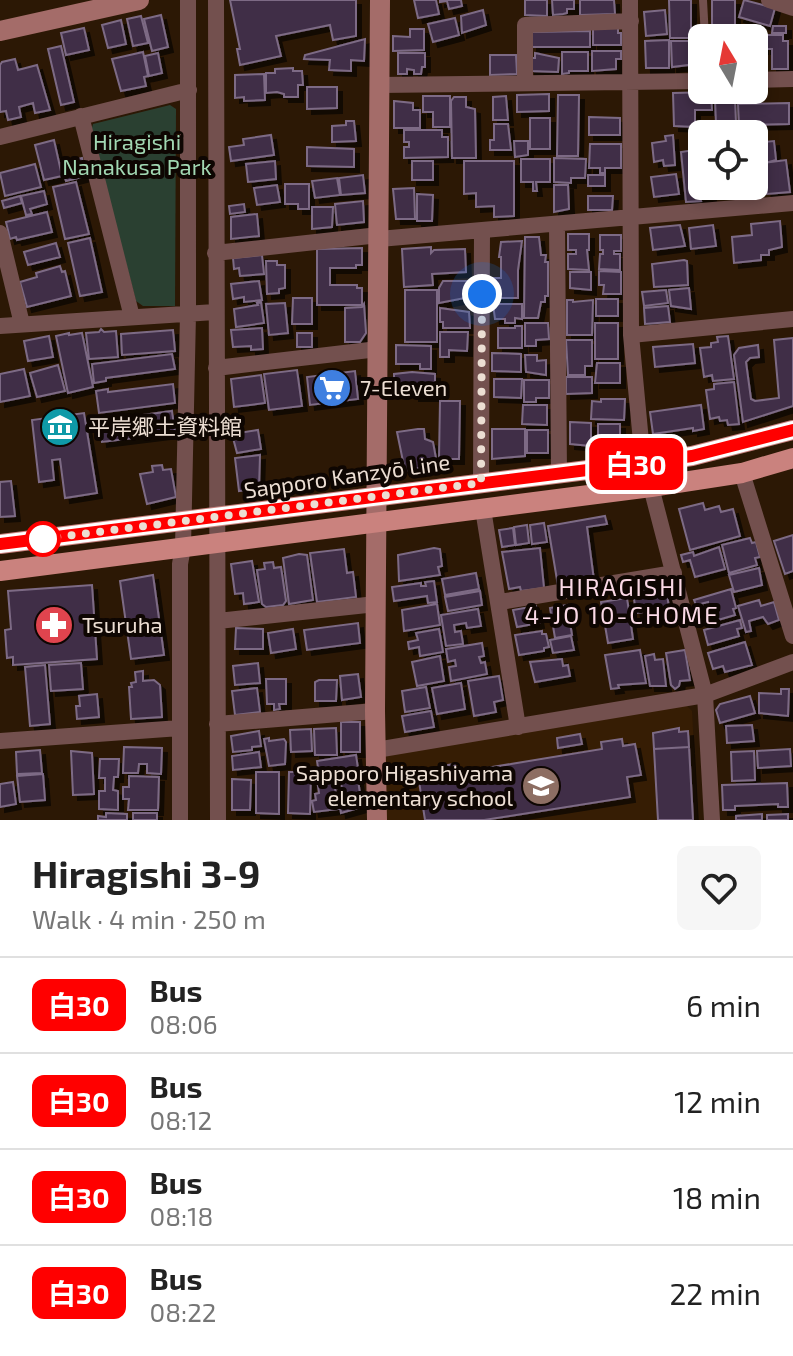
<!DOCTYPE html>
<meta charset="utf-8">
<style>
body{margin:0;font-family:"Exo 2","Noto Sans JP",sans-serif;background:#f6f6f6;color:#222;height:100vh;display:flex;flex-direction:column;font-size:30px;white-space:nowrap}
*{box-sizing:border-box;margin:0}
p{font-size:26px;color:#767676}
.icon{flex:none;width:44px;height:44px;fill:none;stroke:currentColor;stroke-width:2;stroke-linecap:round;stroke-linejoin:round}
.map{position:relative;height:820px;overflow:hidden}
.panel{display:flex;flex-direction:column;background:#fff;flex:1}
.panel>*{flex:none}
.badge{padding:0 16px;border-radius:12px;font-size:28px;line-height:52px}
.needle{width:52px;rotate:350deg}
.tools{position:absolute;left:688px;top:24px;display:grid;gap:16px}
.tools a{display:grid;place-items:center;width:80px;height:80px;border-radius:12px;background:#fff;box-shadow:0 4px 12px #0003;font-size:40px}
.you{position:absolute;width:40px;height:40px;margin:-20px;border:6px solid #fff;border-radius:50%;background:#1a73e8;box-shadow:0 0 0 12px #1a73e833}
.map>.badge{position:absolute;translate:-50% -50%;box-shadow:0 0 0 4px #fff}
.round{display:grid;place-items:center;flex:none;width:84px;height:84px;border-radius:12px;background:#f6f6f6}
.summary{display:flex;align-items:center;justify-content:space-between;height:136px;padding:0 32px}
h1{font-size:38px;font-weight:700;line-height:60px}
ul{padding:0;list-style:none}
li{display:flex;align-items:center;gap:24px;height:96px;padding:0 32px;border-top:2px solid #e0e0e0}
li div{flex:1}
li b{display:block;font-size:30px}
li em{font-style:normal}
li .badge{min-width:88px;font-weight:700;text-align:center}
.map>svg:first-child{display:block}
.built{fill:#361d04}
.green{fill:#2a4031}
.building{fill:#3f2e46;stroke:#7d6b85;stroke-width:2;filter:url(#shadow)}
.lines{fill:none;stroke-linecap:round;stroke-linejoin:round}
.lane{stroke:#73504e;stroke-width:8}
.street{stroke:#73504e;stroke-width:16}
.secondary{stroke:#a46c69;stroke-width:20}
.primary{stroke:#ca827e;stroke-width:20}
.line-casing{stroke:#fff;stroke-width:18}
.line{stroke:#f00;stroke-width:12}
.walk{stroke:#ecded3;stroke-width:8;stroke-dasharray:0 14.4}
.stop-dot{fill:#fff;stroke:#f00;stroke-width:4}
.labels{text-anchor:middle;stroke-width:8;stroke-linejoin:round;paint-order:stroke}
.park-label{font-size:22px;fill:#a1d7b2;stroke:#0e0602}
.poi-label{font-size:22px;fill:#ecded3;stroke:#0e0602;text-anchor:start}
.street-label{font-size:22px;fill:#ecded3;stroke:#0e0602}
.neighbourhood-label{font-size:24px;letter-spacing:2px;fill:#fad9e6;stroke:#0e0602}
</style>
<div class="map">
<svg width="793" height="820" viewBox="0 0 793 820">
<defs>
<filter id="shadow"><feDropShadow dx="5" dy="5" stdDeviation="0" flood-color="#0009"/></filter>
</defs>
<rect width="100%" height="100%" fill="#2c1805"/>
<path class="built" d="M684 703 692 711 698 820H386L385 752Z"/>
<path class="green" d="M170 105 176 109 175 306H143L136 301 91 131 93 124Z"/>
<path class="building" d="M230 0H356V36L333 40 330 25 276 36 281 56 240 65 237 49H240Z
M414 0H436L439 14 418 18Z
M440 0H461L462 6 449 9 447 1 440 2Z
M525 0H547V16L525 15Z
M552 0H574V9H567V13L563 14 553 15Z
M580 0H614L615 14 580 15Z
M669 0H691V38H670Z
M712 0H735V31H712Z
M744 0 775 8 770 26 739 17Z
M483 10 486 25 462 33 461 16Z
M665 10 667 34 646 36 644 12Z
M161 15 168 47 152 51 144 19Z
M141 16 148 43 133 46 127 19Z
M455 18 459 35 433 42 428 24Z
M121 20 126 44 108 48 102 25Z
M773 26H786V33H772Z
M84 28 89 50 66 55 61 33Z
M593 28H618V33H621V45H593Z
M410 29H424V50L393 51V36L410 37Z
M590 31V47H532V32Z
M747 35H763V49H756V69H754V38H747Z
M766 35H783V41H788V69H772V49H766Z
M365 39 364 61 351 60V71L329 70 330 60 304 59 305 55Z
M669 40V68H646L645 41Z
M671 41H695L696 64 672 67Z
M61 46 74 102 61 105 48 49Z
M592 51H621V59H616V69L592 71Z
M143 52 148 76 144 77 146 86 121 91 112 59Z
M562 52H588V71H569V73L562 74Z
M158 53 162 73 149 76 145 56Z
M398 53H425V67H422L421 74H414V70L407 69V74H398Z
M535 53 559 58 558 72 530 71V58H535Z
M490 55H516L517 74 490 75Z
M15 59 18 70 37 65 50 110 35 113 33 103 19 107 21 117 8 120 6 111 0 112V65L2 62Z
M293 68V71H302L303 85H298V97H284V94L277 92 266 93V73H275V69Z
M264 74 265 100 244 101V97L235 98V75Z
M307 87H337V108L307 109Z
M711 92 712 110H695V127L674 126 673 93Z
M549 94V111L517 112V95Z
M558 95H579L578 156H557Z
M423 96H450V127H433V112H423Z
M506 96 508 120H493V97Z
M454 97H466V107L475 109 476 158H452L451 101Z
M715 99H735L736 124H716Z
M394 101 413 103V110H420V128H394Z
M789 103V124L739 125 738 104Z
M589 117 620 118V135H589Z
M530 118H550V149H530Z
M346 121H354L356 141 332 142V126L346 125Z
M494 124H508L511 150H490V140H494Z
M404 130H442V137H448V157L404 158V147H409V142H404Z
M271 135 274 155 231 161 229 147 244 145 243 139Z
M673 135 675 165 664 166 663 160 654 162 652 143 666 141 665 136Z
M54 140 62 176 44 180 35 145Z
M514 141H528V155L515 157Z
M774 141 776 160 754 166V143Z
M590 144H621V168H605V173H600V168H589Z
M702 144V186H710L711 196 700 198 701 201 686 202 681 152 694 150 697 145Z
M307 147 354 149V167L307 166Z
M82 158 86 176 66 181 61 163Z
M554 158 586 159 585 178H571V183L554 182Z
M521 159H550V182H536L537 191H533V182H521Z
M786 160 790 192 767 194 763 163Z
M275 161 276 179 248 182 246 164Z
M412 161H433V180H412Z
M464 161H514V216L494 217V206L476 207V193L464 194Z
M35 164 41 187 5 196 0 173Z
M676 174 679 194 654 197 651 177Z
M363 175 365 193 341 195 339 178Z
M588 175H605V186H588Z
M337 178 340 195 315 198 312 181Z
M76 182 89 234 65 239 53 187Z
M285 184H309V209H298V204H285Z
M277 185 280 202 257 205 254 188Z
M554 185H568L569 209 554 212Z
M414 188 415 219H396L393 189Z
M44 191 47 204 30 209 32 214 26 215 21 196Z
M417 194 433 195 432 221H417Z
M20 196 22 203 4 208 2 201Z
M588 196H613L612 210H588Z
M363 201 364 222 337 225 335 204Z
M244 204 245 212 230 214 229 206Z
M312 207H333L332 227 312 229Z
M47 212 52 232 17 240 16 237 10 239 6 222Z
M257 214 259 236 231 239V217Z
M780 221 782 247 769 250V255H761V260L734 263 732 237 752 235 751 224Z
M680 225 685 246 653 250 650 228Z
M713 225 716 246 691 249 689 228Z
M568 234H589V250H587L589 270 568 269V254H576V250H568Z
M600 235H621V251H614V254H620V270L599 269 600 254H603V250H600Z
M525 237H539L541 255H546L545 262H548V296H545V302H541L538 318H524Z
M90 238 102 292 80 296 68 243Z
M522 241 518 270V298H492V278H501V257H499L501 242Z
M56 243 60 257 28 265 24 252Z
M431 247V253L434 250 465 249 466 272 432 274 433 285 404 287 402 249Z
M362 248V265H356V268H330V285H357V288H362V305H317V249Z
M262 255 264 274 240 276 239 268 234 269 233 258Z
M684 260 687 261 688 285 654 287 652 264Z
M266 261H277V265H285V288L279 289V293L267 294Z
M60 266 62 272 65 271 71 296 27 307 20 282 37 277 36 273Z
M599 271 621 272V294H603L604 285H599Z
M570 272H591V290L570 288Z
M259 281 262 300 244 302V297L233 299 231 284Z
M443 281H470V297L439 303V288Z
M689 288 691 309 671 306 669 290Z
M405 290H437V342H405Z
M666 290 668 303 644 306 642 292Z
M293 298H312V324H292Z
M596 299H618V316H596Z
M567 300H573V302L593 300 592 335H567Z
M261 302 264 323 236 327 234 309 258 305 257 303Z
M285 303 288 333 269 335 266 304Z
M364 304 366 333 360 342H345V308L362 307Z
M493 304H522V319L515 318V323H505V319H495Z
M668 306 670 322 645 324 644 308Z
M440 308 469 312 470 328H443V322H440Z
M525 323H548L549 339 536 340V346H525Z
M595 323H618V359H595Z
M515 326H522V348H498V328H515Z
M262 328 263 349 251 350V346L233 347 231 330Z
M101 329 104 332 116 331 118 357 89 359 86 333 99 332Z
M173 330 175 351 122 355 121 334Z
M440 332H468L467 351 449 350V357H440Z
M69 333V335L82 333 93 387 68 393 56 336Z
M297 333H312V347H297Z
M49 336 53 357 28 361 24 341Z
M728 336 734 379 713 381 712 375 704 377 700 348 711 347V343L718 342 717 337Z
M793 338V406L743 422 734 355 739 348 758 345 759 357 750 358 746 362 751 399 755 401 779 398 774 340Z
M566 340H592V366H585V375H568Z
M693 344 695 363 655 367 653 347Z
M396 345 431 346V369H420V364H396Z
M492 353 521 354V372L492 371Z
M172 354 175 369 106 378V381L94 383 92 364Z
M525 355H537V361L546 360V375L526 372Z
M597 363H620V383H595Z
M58 365 65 391 37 397 30 373Z
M24 369 30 396 0 402V374Z
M297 370 302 406 269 410 264 374Z
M355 371 358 399 310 405 307 377Z
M412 372 435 374V396H414V389H394V374Z
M261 375 265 403 234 407 231 379Z
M566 377H592V393L566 394Z
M494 379H522L521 398 494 397Z
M524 380H549V398H536V402H524Z
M734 382 739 424 728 425 727 420 720 421 719 417 710 419 706 390 714 389V384Z
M173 384 175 403 99 413 96 391 108 389V392Z
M601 399H625L624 420 591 419 592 401 601 402Z
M440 401H460L459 459H439Z
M523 405H547V425L522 424Z
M701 405 704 429 693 431V428L653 434 650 412Z
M172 411 175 433 102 442 100 421Z
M84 413 97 493 65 498 60 459 52 460 54 480 39 482 32 420Z
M570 422 591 423V446L570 444Z
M598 424H620V440H598Z
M418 429H424L425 439 433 442 437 464 405 471 397 432Z
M492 429H525V456L492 459Z
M258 430 261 449 237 453 232 434Z
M527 430H548V453H527Z
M260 455 259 488 239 491 235 458Z
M162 465 163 470 171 469 176 497 147 504 140 474 153 472 152 466Z
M11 481 15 516 0 517V482Z
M703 503 705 510 719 506 721 512 733 509 740 536 690 550 679 509Z
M605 516 607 524 587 527 594 580 558 586 548 526Z
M544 523 547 542 532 544 530 525Z
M527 525 529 543 516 545 514 527Z
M513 528 515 545 502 547 499 530Z
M793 535V571L785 574 774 541Z
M750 538 752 543 756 542 760 557 755 558 757 565 729 573 722 545Z
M719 547 725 569 695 577 690 560 683 562 681 555 693 552 694 556Z
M434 548 440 549 442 566 438 567 440 575 399 581 398 555Z
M540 548 544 588 521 591 520 587 509 589 502 552Z
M344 549 347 573 353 572 356 597 317 602 310 553Z
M299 554 307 555 313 600 289 604 283 558Z
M252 561 259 602 244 604 243 593 235 594 231 564Z
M273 562 274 568 281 567 286 601 283 605 266 607 262 604 257 570 265 569 264 563Z
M759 568 762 585 734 592 729 575Z
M476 573 479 589 445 595 442 579Z
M153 575 164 655 131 659 120 581Z
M434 581 437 602 428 603 427 596 394 601 392 587 421 583V586H426L425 582Z
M92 585 97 659 13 665V657L7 658 5 630 11 629 8 591Z
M666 587 669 608 636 613 633 592Z
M731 589 736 608 733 609 735 615 711 622 705 606 708 605V602L696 605 694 600Z
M480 591 482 605 448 611 445 597Z
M627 598 633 639 608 643 601 602Z
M759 600 761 606 774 602 779 620 768 624 763 617 749 621 751 631 746 632 738 606Z
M437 604 440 625 404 631 402 610Z
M567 605 572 635 555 638 550 608Z
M536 606 539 623 517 627 513 610Z
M478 609 481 626 467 628 466 623 454 625 455 632 461 631 463 644 446 646 441 615Z
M740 620 742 628 737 629 739 636 708 645 704 630Z
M358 623 360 643 307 650 304 630Z
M236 628 263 629V649H235Z
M293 629 296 649 271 653 268 633Z
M439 629 443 652 420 656 419 647 409 649 408 642 418 640 416 633Z
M542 631V634H546L549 647 544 648V651L519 655 515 635Z
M571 636 574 650 553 653 550 640Z
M745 642 752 665 725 672 723 666 713 669 708 653Z
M482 643 484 656 479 657 481 663 485 662 487 674 451 681 449 667 456 666 455 660 448 662 446 649Z
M640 650 646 683 618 685 619 688 611 689 605 655Z
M685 650 690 680 680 681 679 686 675 689 671 685 666 653Z
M654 654 655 660 663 659 666 686H650L645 656Z
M440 656 444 681 417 686 412 662Z
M562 659 563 666 568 665 570 676 535 682 530 662Z
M81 663 83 689 51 691 49 665Z
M258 663 260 683 235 685 233 666Z
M45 665 50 724 30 726 25 667Z
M143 671V681L154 680 160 685 162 717 131 719 129 687H132L131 683 136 682 135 672Z
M358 674 361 697 342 700 340 676Z
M499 676 503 700 494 702 496 712 474 716 468 681Z
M266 679H286V704H279L280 709 274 710V704H267Z
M319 680H337L336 701H315V682Z
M461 683 465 709 437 714 432 688Z
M426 687 430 708 405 712 402 691Z
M257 688 260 712 235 715 232 691Z
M781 689H789L788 716 759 713V693L781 694Z
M97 694 99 717 77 719 76 706H80L79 696Z
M750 696 755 713 720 723 716 710 720 704Z
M431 711 434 727 405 732 402 716Z
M341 722H360V752H341Z
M752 725 754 741 727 743 726 726Z
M336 728 337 755H315L314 729Z
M679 728V732L688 731 689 747 654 749 653 733Z
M311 729 312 751 291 752 290 730Z
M259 731 261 746 252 747V750L233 752 231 736Z
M580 734 582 744 558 748 557 738Z
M269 738V741L284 739 286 742 285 764 269 766 264 739Z
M622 739 623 746 635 744 641 775 627 777 630 797 484 820H425L418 775 441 772 440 766 455 764 456 773 602 749 601 742Z
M124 747 162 748 161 774 147 773V764H139L138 773H123Z
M689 747 693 820H658L654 749Z
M790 749 791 766 758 768 757 751Z
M40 750 42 773 17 774 16 752Z
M71 751 92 753 94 794 73 795Z
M754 751 755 780 732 781 731 752Z
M259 752 261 767 233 770 232 756Z
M356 755 359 775 320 781 317 761Z
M100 759H119L118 777H114L113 790 118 791V810L99 809V791H105V778H99Z
M256 772H279V814L256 813Z
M289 772H311L310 814 288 813Z
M43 774 45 800 20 802 17 776Z
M129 776 159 777 158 810H128L129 799H123V787H129Z
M232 779 251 780 250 810H232Z
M358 780 362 807 341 813 338 790 342 789 341 783Z
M13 782 16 804 0 807V784Z
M334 783 339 809 314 812 312 801 316 800 315 794 319 793 318 786Z
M787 783 788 807H778V804L735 806V810H723L722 785Z
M106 813 127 814V820H98V816L106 817Z
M133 813H157V820H133Z
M762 814V820H736V816Z
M788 814V820H767V815Z"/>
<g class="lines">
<path class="lane" d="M703 0 705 38"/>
<path class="street" d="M216 0 218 820
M630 0 631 335 643 463
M769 0 793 8
M754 80 793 79
M525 83V25L631 21
M379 85 702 81
M81 116 132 317
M0 137 189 90
M557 224 559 474
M0 233 22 324
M379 239 793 203
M215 253 379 235
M0 326 215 312
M631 335 793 319
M216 368 378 349
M742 473 793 636
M481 483 482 231
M651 487 705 695 712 820
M483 509 518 727
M500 602 674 573
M218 621 376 604
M217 724 375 711
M0 741 180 728
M376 750 705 695 793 662
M180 820V564L183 547 188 314V0"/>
<path class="secondary" d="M0 31 139 0
M377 820 375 711 380 0"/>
<path class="primary" d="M0 544 643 463 692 456 793 430
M0 571 651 487 742 473 793 458"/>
</g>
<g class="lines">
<g class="line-casing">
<path id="line" d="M0 544 643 463 692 456 793 430"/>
</g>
<use href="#line" class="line"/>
<path class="walk" d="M43 539 481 483 482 294"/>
</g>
<defs>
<g id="supermarket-disc" transform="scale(2)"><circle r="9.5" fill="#3f7fe0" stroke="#0e0602"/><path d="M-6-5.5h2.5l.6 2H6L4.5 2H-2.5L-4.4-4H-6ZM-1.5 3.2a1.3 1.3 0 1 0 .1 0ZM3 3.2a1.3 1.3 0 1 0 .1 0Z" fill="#fff"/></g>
<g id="museum-disc" transform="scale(2)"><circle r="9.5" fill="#0f9aa8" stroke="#0e0602"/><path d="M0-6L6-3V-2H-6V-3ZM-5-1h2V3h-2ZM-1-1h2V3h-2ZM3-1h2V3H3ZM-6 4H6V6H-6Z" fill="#fff"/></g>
<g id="pharmacy-disc" transform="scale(2)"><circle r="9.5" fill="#e0444e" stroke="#0e0602"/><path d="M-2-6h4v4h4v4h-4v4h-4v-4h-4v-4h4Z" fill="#fff"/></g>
<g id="school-disc" transform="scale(2)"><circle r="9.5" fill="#8d6e63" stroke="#0e0602"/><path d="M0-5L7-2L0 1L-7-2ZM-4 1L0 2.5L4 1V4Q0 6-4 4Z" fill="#fff"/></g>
</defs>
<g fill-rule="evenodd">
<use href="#supermarket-disc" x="332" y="388"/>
<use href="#museum-disc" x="60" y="427"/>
<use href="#pharmacy-disc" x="54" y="625"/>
<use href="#school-disc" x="541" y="786"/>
</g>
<circle class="stop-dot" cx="43" cy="539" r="16"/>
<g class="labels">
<g class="park-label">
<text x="137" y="150">Hiragishi<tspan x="137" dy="25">Nanakusa Park</tspan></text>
</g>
<g class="poi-label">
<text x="360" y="396">7-Eleven</text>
<text x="88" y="435">平岸郷土資料館</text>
<text x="82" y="633">Tsuruha</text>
<text x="513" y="781" text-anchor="end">Sapporo Higashiyama<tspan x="513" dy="25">elementary school</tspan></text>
</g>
<g class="street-label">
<text transform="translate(347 476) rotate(-8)" y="8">Sapporo Kanzyō Line</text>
</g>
<g class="neighbourhood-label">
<text x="622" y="596">HIRAGISHI<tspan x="622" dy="28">4-JO 10-CHOME</tspan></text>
</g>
</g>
</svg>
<div class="tools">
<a><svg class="needle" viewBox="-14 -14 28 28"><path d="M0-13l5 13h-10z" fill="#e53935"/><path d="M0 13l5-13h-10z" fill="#767676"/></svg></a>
<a><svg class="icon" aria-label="locate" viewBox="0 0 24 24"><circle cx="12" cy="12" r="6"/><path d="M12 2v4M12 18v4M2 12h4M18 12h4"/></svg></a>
</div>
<div class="you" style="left:482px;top:294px"></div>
<b class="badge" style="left:636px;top:464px;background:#f00;color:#fff">白30</b>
</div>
<section class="panel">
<div class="summary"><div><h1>Hiragishi 3-9</h1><p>Walk · 4 min · 250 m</p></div><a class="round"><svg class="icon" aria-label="heart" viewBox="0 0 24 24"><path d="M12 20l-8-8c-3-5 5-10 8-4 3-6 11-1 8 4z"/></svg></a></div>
<ul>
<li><span class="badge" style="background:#f00;color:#fff">白30</span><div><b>Bus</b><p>08:06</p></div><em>6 min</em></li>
<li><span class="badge" style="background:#f00;color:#fff">白30</span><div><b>Bus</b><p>08:12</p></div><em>12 min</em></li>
<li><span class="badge" style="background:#f00;color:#fff">白30</span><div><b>Bus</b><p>08:18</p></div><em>18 min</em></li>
<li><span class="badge" style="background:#f00;color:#fff">白30</span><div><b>Bus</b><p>08:22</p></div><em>22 min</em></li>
</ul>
</section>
